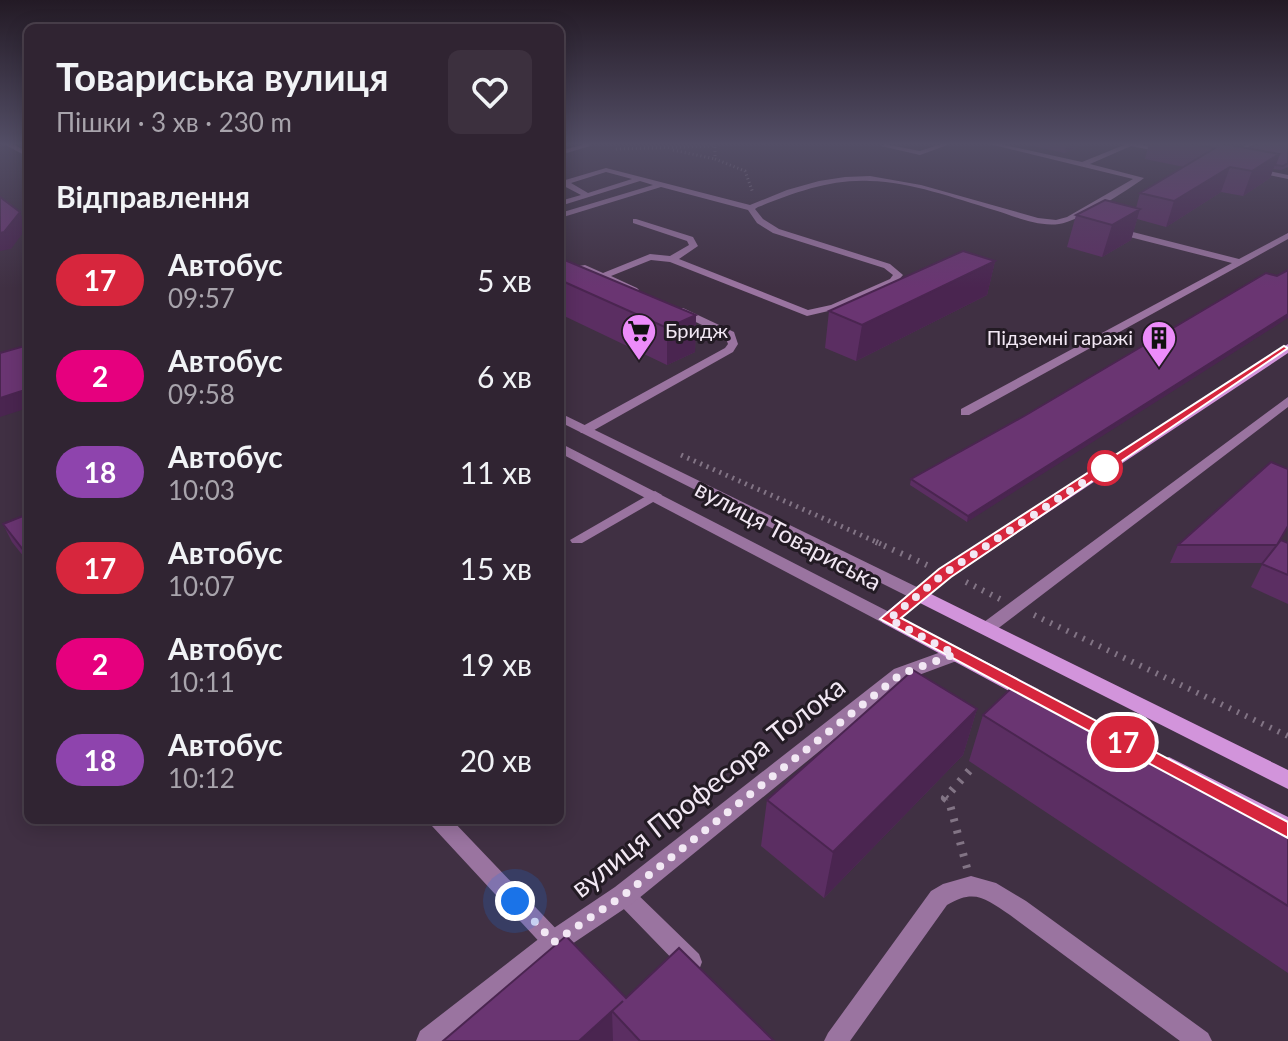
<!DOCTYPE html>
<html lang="uk">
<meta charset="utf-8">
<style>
body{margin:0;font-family:Lato,sans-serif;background:#3c303e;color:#f1f3f6;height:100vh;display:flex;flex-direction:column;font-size:30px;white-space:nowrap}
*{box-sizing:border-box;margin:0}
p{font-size:26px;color:#a8a4ac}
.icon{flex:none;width:44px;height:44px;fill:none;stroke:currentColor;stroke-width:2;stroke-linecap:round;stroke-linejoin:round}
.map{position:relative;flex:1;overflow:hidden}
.drawer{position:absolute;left:24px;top:24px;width:540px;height:800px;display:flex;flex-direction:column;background:#302432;border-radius:12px;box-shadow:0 4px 20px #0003,0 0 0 2px #4b414d}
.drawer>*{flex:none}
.badge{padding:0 16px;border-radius:26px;font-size:28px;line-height:52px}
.you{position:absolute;width:40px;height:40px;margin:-20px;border:6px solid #fff;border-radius:50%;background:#1a73e8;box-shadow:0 0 0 12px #1a73e833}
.map>.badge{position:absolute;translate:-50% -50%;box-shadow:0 0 0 4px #fff}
h2{padding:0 32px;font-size:30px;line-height:72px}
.round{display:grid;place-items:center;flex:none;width:84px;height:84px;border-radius:12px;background:#3c303e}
.head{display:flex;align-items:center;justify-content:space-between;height:136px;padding:0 32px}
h1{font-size:38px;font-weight:700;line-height:60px}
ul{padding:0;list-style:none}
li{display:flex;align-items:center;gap:24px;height:96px;padding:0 32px}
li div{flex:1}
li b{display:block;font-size:30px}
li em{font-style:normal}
li .badge{min-width:88px;font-weight:700;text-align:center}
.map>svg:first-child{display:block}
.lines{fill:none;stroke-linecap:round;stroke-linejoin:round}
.path-far3{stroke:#827485;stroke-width:3;stroke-dasharray:1 3;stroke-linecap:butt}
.path-far2{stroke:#827485;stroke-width:5;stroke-dasharray:2 5;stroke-linecap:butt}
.path-far1{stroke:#827485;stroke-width:6;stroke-dasharray:2 7;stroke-linecap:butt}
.path{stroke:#827485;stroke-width:8;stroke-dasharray:3 9;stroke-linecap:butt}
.lane{fill:#9a74a0;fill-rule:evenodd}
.street{fill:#9a74a0;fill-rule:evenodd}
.secondary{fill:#d294db;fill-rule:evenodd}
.wall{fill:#5b2e62}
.shaded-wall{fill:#4a2550}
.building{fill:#6a3572;stroke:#4a2550;stroke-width:2}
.line{fill:#d7263d;stroke:#fff;stroke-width:2}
.walk{stroke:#f2e8f4;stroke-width:8;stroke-dasharray:0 14.4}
.stop-dot{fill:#fff;stroke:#d7263d;stroke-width:4}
.labels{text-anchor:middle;stroke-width:6;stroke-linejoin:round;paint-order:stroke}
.far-poi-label{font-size:20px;fill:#f2e8f4;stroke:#231b24;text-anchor:start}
.street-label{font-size:24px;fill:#f2e8f4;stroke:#231b24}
.near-street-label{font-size:28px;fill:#f2e8f4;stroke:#231b24}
</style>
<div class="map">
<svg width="1288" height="1041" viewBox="0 0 1288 1041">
<rect width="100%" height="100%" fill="#403043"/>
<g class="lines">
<path class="path-far3" d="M715 143V159L745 171 753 193
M616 149 715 146
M673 150 715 159"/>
<path class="path-far2" d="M681 455 881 544"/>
<path class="path-far1" d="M876 542 927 565
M966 582 1000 599
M1034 615 1288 736"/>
<path class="path" d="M967 868 949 801 945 798 977 762"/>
<path class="lane" d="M588 143 590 146 560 155V151Z
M944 143H953L920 155 881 146 884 144 920 151Z
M985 143H995L1082 162 1124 145 1122 143H1133L1169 151 1166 153 1131 146 1090 164 1144 178C1127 191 1079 221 1059 224 1037 227 1014 216 994 210 954 198 911 182 870 181 830 179 794 193 758 207L755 209 763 219 779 229 890 264 903 275 896 283 837 309 807 316 670 262 651 260 611 276 637 288 639 290 634 293 584 271 560 275V269L585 265 603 273 650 254 670 256 689 245 687 241 633 223V219H636L693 237 698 246 679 259 808 310 831 305 890 279 893 275 884 268 773 233 757 223 748 210 661 187 560 218V213L653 185 640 181 560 206V201L581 195 562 185V181L606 168 750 205 787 190 819 181 845 177 870 176 921 185 1038 218 1056 220 1067 217 1133 179ZM606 172 632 179 588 193 571 183Z
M1251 143H1259L1230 157 1225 156Z
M1250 167 1288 175V179L1250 171Z
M1117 228 1239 259 1288 233V239L969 415H961V409L1232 263 1114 233V229Z
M675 308H683L734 332 738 344 733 352 589 433H581L579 430 581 427 725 348 728 344 725 336 675 312Z
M1288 397V407L992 633H980L978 629 980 625Z
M655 491 662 495 660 498 582 543H572L570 540Z
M429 820H452L562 935 565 942 562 949 554 953 546 949 432 826Z
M971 876 996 883 1026 901 1208 1033 1212 1041H1180L1010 915C986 899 975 888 947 905L850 1041H824L828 1033 931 891 943 884Z
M624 885 631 888 699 954 702 962 699 970 691 973 683 970 617 902 613 895 617 888Z"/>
<path class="street" d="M2 143H11L28 152V157Z
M560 413 923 590 926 594 923 598H911L560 422Z
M560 443 895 615 898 619 895 623H883L560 453Z
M955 647 962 649 964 654 962 659 908 679 633 903 563 950 452 1041H416L420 1031 545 934 615 887 894 669Z"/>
<path class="secondary" d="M1288 344V353L951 577 931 594 1288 770V789L920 603 902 618 1038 689 1041 694 1038 699 1031 701 1024 699 883 623 880 619 883 615 939 569Z
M1169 757 1288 817V838L1161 772 1158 766 1161 760Z"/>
</g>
<path class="wall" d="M1019 143H1087L1065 153Z
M1146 143H1244L1237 146 1248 148 1288 143V167L1281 170 1273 169 1270 178 1243 196 1221 192 1166 227 1137 219 1131 240 1102 257 1067 247 1076 215 1136 208 1140 193 1184 167 1145 159 1149 143Z
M560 258 696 315 695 352 667 365 560 314Z
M995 261 987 295 856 361 825 348 829 311Z
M1026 415 967 522 910 485 911 479Z
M28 514V562L12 542 3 524Z
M1281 540 1288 543V604L1251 587 1263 563H1170L1178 545Z
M977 709 963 755 824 898 761 846 767 800Z
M983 715 1288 833V973L969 761Z
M626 998 774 1041H443Z"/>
<path class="shaded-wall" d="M1067 143H1087L1065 153Z
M1221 143H1244L1216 157Z
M566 145 567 168 560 171V147Z
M1279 154 1270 178 1243 196 1252 171Z
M1230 167 1221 192 1166 227 1174 201Z
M1140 209 1131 240 1102 257 1112 225Z
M20 212 26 229 11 249 0 251V233Z
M995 261 987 295 856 361 862 325Z
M1288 314V318L967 522 968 516Z
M696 315 695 352 667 365V328Z
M28 389V408L0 417V398Z
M977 709 963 755 824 898 833 852Z
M612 1011 613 1041H579Z"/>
<path class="building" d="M1186 143H1219L1279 154 1252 171 1230 167 1174 201 1140 193 1215 148Z
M1259 143H1288V163L1283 166 1275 165 1279 154 1248 148Z
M0 197 20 212 4 232 0 233Z
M1105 200 1140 209 1112 225 1076 215Z
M963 251 995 261 862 325 829 311Z
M560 258 696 315 667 328 560 280Z
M1288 270V314L968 516 911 479 1026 415 1266 273 1277 276Z
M28 345V389L0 398V353Z
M1271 462 1288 469V526L1277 545H1178Z
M28 514V556L3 524Z
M1281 540 1288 543V575L1262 564Z
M913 670 977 709 833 852 767 800Z
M1020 680 1288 833V906L983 715Z
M566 936 626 998 679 948 774 1041H640L612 1011 623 1001 579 1041H443Z"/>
<linearGradient id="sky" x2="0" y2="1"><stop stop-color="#231a25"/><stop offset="0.5" stop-color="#534e66"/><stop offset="1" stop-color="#534e66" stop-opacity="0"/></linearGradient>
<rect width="1288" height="288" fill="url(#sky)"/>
<path class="line" d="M1284 346 1288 348 951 577 901 618 1288 822V838L880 619 939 569Z"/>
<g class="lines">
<path class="walk" d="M515 901 554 942 624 895 901 674 955 654 889 619 945 573 1105 468"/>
</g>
<defs>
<g id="supermarket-pin" transform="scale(1.8)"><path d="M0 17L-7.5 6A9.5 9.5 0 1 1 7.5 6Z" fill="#ec8cfa" stroke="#231b24"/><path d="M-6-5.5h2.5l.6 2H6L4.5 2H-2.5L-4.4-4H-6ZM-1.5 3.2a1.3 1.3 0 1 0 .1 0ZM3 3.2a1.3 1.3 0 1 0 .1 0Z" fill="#111"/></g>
<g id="building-pin" transform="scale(1.8)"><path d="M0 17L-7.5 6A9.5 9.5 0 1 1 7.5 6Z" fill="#ec8cfa" stroke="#231b24"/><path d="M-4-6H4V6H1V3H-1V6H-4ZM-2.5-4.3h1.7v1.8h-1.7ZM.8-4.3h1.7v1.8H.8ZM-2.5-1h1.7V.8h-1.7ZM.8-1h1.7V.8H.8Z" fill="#111"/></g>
</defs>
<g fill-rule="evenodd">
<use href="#supermarket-pin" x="639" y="331"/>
<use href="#building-pin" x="1159" y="338"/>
</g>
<circle class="stop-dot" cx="1105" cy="468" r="16"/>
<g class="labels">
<g class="far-poi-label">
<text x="665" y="338">Бридж</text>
<text x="1133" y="345" text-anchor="end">Підземні гаражі</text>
</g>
<g class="street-label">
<text transform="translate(788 536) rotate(28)" y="8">вулиця Товариська</text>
</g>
<g class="near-street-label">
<text transform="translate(708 787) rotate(-38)" y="10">вулиця Професора Толока</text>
</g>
</g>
</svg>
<div class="you" style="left:515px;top:901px"></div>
<b class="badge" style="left:1123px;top:742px;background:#d7263d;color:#fff">17</b>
<section class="drawer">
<div class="head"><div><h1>Товариська вулиця</h1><p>Пішки · 3 хв · 230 m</p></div><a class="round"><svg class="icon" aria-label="heart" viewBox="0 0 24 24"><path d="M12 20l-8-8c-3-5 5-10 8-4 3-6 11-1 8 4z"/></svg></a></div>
<h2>Відправлення</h2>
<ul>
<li><span class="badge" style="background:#d7263d;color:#fff">17</span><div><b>Автобус</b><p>09:57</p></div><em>5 хв</em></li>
<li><span class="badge" style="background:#e6007e;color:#fff">2</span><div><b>Автобус</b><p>09:58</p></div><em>6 хв</em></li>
<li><span class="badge" style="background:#8e44ad;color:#fff">18</span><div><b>Автобус</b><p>10:03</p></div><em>11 хв</em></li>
<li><span class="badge" style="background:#d7263d;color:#fff">17</span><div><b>Автобус</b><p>10:07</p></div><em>15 хв</em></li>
<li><span class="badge" style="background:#e6007e;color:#fff">2</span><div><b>Автобус</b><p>10:11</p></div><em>19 хв</em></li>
<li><span class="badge" style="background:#8e44ad;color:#fff">18</span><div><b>Автобус</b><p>10:12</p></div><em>20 хв</em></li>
</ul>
</section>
</div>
